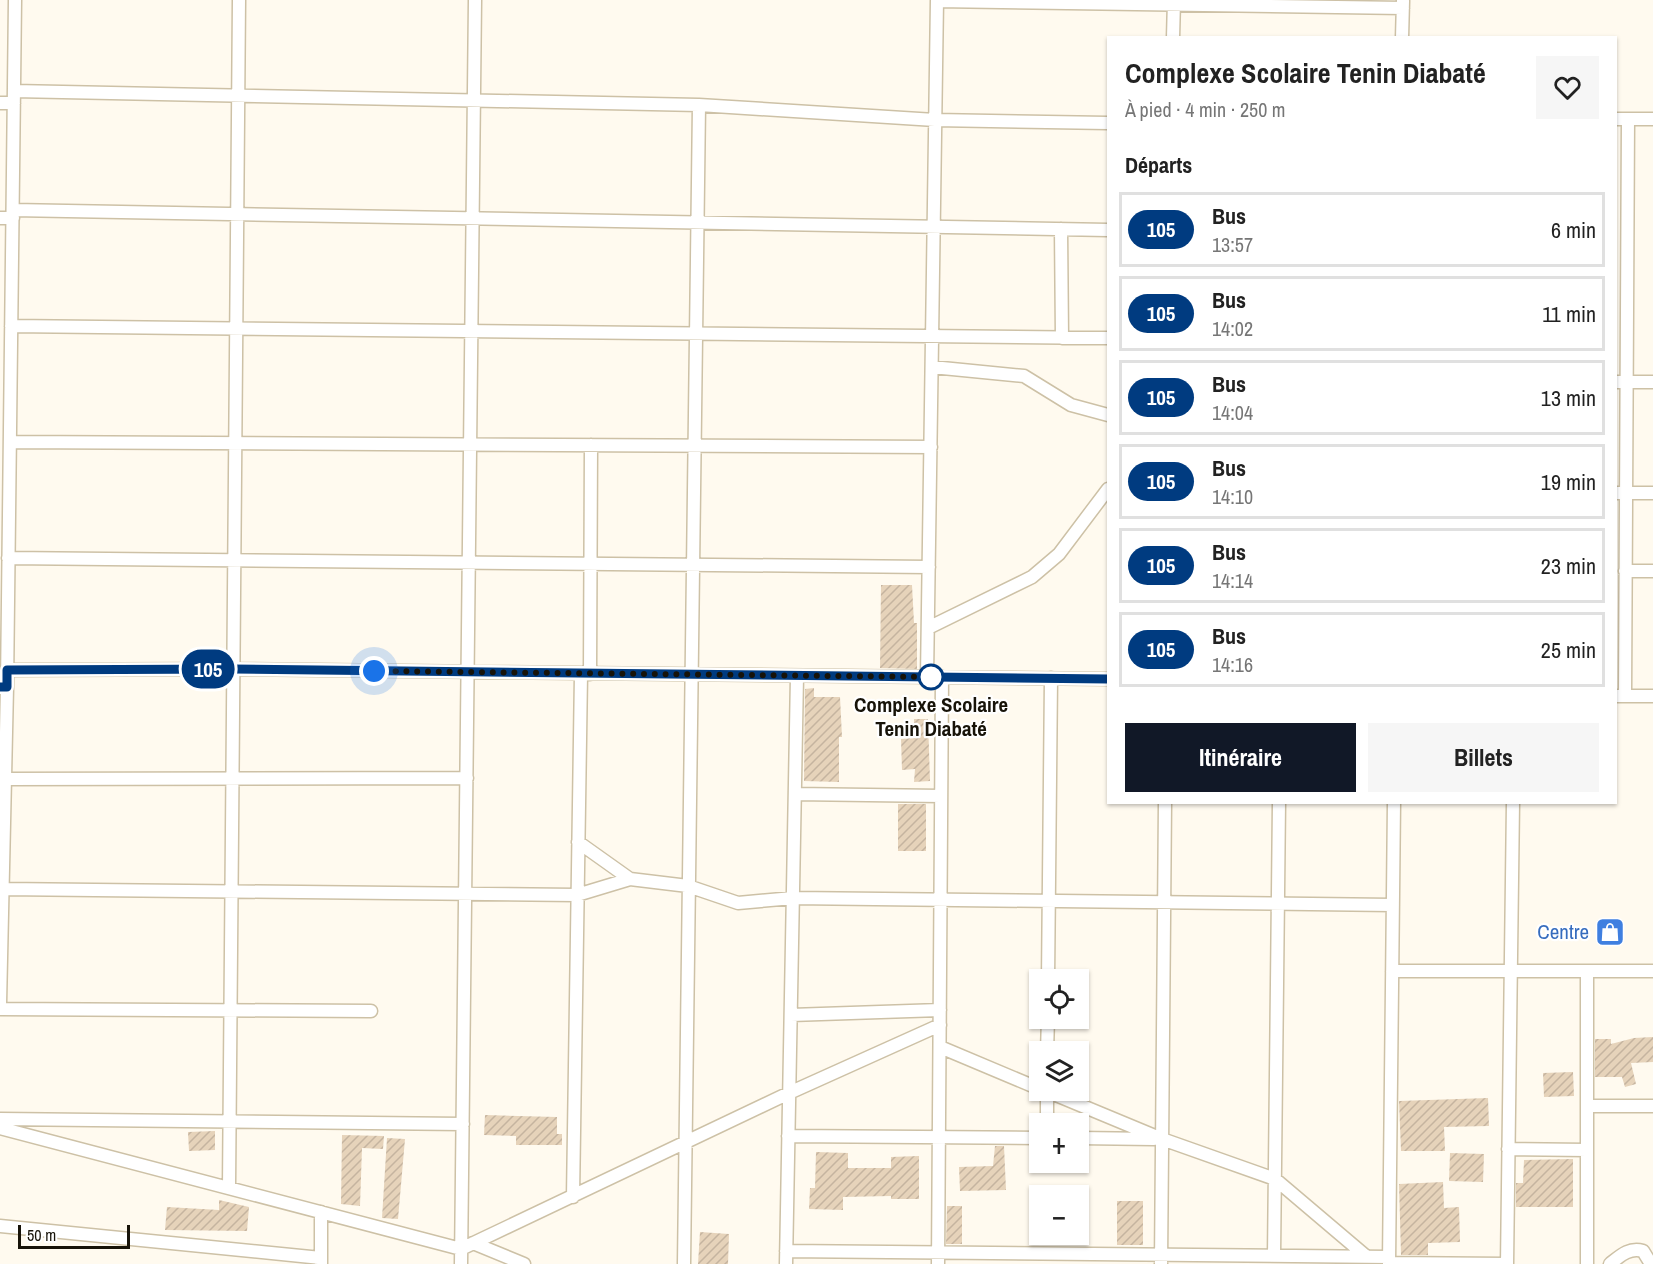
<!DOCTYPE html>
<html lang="fr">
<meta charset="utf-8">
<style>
body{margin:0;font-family:"Archivo Narrow",sans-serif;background:#f6f6f6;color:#222;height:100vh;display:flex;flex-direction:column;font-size:22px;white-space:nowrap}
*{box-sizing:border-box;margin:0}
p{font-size:20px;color:#767676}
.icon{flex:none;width:33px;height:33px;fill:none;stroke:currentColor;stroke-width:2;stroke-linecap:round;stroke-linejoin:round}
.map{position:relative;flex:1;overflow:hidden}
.side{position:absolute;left:1107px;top:36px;width:510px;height:768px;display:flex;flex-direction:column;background:#fff;border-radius:0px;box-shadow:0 2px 4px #0004}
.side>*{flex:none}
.badge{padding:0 12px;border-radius:20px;font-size:21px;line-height:39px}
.tools{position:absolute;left:1029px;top:969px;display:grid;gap:12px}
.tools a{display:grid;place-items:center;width:60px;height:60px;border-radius:0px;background:#fff;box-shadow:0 2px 4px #0004;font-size:30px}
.scale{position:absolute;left:18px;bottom:15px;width:112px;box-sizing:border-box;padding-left:6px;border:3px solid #171309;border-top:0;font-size:16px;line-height:21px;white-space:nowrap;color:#171309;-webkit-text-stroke:4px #fff;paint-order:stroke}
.you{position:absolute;width:30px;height:30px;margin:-15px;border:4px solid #fff;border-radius:50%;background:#1a73e8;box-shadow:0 0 0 9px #1a73e833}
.map>.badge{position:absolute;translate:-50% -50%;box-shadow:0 0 0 3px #fff}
h2{padding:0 18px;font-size:22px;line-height:54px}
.round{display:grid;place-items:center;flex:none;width:63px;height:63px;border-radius:0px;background:#f6f6f6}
.overview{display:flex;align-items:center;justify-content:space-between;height:102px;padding:0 18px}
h1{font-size:28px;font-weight:800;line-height:45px}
.cta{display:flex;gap:12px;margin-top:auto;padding:12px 18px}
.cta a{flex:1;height:69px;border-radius:0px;background:#111827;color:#fff;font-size:24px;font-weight:800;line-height:69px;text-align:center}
.cta a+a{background:#f6f6f6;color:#222}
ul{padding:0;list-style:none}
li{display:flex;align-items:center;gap:18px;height:75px;margin:0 12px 9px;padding:0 6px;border:3px solid #e0e0e0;border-radius:0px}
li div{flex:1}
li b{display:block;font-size:22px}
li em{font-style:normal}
li .badge{min-width:66px;font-weight:700;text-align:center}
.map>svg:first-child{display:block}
.building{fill:url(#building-hatch)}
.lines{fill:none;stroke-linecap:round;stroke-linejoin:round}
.minor-casing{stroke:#cdc1a6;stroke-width:15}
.minor{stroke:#fff;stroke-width:12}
.line-casing{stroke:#fff;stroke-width:14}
.line{stroke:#003b80;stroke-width:9}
.walk{stroke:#171309;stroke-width:6;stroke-dasharray:0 10.8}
.stop-dot{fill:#fff;stroke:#003b80;stroke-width:3}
.labels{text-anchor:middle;stroke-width:4.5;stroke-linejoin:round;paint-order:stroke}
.stop-label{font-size:21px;font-weight:bold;fill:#171309;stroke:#fff}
.shop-label{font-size:21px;fill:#366cbe;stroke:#fff;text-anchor:end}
</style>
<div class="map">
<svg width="1653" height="1264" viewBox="0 0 1653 1264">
<defs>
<pattern id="building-hatch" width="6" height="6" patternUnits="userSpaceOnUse" patternTransform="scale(1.5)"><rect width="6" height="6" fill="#e6d3ba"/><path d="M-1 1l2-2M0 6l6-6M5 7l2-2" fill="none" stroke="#c5b49f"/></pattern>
</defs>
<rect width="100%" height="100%" fill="#fffaef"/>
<path class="building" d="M881 585H912L914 623H917V669L880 668Z
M814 688V697H840L842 737H839V782L804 781 805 689Z
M914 719H928L930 781 914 782 915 769 902 770 901 739 914 738Z
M898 804H926V851H898Z
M1653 1037V1062L1631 1063 1636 1084 1625 1087 1622 1077H1595V1039H1611V1044L1634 1038Z
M1573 1072 1574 1096 1544 1097 1543 1073Z
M1488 1098 1489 1126 1444 1127 1445 1151H1401L1399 1101Z
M485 1115 557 1117V1134H562V1145H516V1136L484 1135Z
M215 1131V1150L189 1151 188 1132Z
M342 1135 384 1136 383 1149 362 1148 360 1206 341 1204Z
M387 1138 405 1139 398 1219 382 1218Z
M995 1146H1004L1006 1190 960 1191 959 1167 993 1166Z
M816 1152 848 1153V1168H891V1157L919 1156V1199H891V1196L843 1197V1210L809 1209 810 1188H815Z
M1450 1153 1484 1154 1483 1182 1449 1181Z
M1573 1159V1207H1516V1183H1523L1524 1160Z
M1443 1182 1444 1208 1459 1207 1460 1242 1428 1243V1255H1401L1399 1184Z
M219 1200 249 1207 247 1231 165 1230 167 1207 219 1210Z
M1117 1201H1143V1245H1117Z
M947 1206H962V1244H946Z
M700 1232 729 1234 728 1264H698Z"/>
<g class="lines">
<g class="minor-casing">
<path id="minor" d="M937 1 1403 8
M1173 38 1174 0
M1402 38 1403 1
M14 91 699 105 935 120 1108 123
M0 103H14
M1616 119H1653
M13 210 1108 230
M0 218H13
M1061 229 1062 338
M11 326 1108 338
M932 367 1024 376 1071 405 1108 415
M1616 382H1653
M10 442 931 447
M1616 493H1653
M8 558 929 567
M1625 571H1653
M928 628 1032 577 1059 554 1108 489
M7 670 233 669 1108 679
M590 674 591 445
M927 677 937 0
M1616 696H1653
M1625 696 1628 119
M5 779 467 778
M795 794 941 796
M578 842 630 879
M3 889 577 895 630 879 688 886 738 903 793 898 1393 905
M1392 971H1653
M1048 980 1051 678
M0 1004 7 687 15 0
M0 1009 371 1011
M791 1015 940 1010
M940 1047 1040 1089
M1047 1052 1048 1018
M1044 1090 1162 1139 1275 1179 1367 1257
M1587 1106H1653
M0 1119 463 1124
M1047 1124V1090
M0 1128 461 1249 789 1093 940 1025
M788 1136 1040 1138
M1078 1138 1154 1139
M1508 1149 1587 1150
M229 1187 239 0
M573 1197 581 674
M0 1226 321 1258
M473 1243 524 1264
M786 1251 1389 1257
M1274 1256 1279 802
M1389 1263 1394 802
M1389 1263 1507 1264
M321 1264V1212
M461 1264 475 0
M684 1264 699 105
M786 1264 797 676
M938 1264 942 677
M1161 1264 1165 802
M1507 1264 1513 802
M1587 1264V971
M1610 1264C1620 1256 1629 1247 1643 1251L1651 1264"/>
</g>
<use href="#minor" class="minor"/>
</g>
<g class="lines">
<g class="line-casing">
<path id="line" d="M0 687H7V670L233 669 1108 679"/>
</g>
<use href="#line" class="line"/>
<path class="walk" d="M374 671 931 677"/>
</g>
<defs>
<g id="shop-square" transform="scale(1.5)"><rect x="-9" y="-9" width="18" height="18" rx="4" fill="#3f7fe0" stroke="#fff"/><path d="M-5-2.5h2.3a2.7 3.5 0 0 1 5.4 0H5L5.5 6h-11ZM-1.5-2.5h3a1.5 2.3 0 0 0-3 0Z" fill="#fff"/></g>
</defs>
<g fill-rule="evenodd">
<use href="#shop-square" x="1610" y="932"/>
</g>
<circle class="stop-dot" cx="931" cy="677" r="12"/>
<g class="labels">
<g class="stop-label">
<text x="931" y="712">Complexe Scolaire<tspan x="931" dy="24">Tenin Diabaté</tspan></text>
</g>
<g class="shop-label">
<text x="1589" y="939">Centre</text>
</g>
</g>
</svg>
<div class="tools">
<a><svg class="icon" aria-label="locate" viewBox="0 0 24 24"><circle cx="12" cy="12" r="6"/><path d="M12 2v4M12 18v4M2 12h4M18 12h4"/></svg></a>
<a><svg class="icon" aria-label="layers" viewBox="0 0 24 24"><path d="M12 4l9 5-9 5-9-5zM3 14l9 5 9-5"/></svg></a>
<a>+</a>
<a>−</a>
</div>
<div class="scale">50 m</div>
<div class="you" style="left:374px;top:671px"></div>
<b class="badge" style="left:208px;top:669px;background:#003b80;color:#fff">105</b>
<section class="side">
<div class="overview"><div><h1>Complexe Scolaire Tenin Diabaté</h1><p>À pied · 4 min · 250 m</p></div><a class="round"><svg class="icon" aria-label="heart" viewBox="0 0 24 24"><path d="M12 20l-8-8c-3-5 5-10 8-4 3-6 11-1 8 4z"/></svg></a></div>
<h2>Départs</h2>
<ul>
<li><span class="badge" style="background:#003b80;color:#fff">105</span><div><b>Bus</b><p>13:57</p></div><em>6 min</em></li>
<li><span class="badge" style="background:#003b80;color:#fff">105</span><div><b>Bus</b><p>14:02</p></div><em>11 min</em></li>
<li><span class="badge" style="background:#003b80;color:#fff">105</span><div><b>Bus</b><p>14:04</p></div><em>13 min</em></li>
<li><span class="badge" style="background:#003b80;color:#fff">105</span><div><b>Bus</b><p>14:10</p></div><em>19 min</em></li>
<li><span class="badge" style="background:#003b80;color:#fff">105</span><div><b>Bus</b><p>14:14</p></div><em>23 min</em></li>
<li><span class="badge" style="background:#003b80;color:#fff">105</span><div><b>Bus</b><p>14:16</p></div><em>25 min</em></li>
</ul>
<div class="cta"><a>Itinéraire</a><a>Billets</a></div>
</section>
</div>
